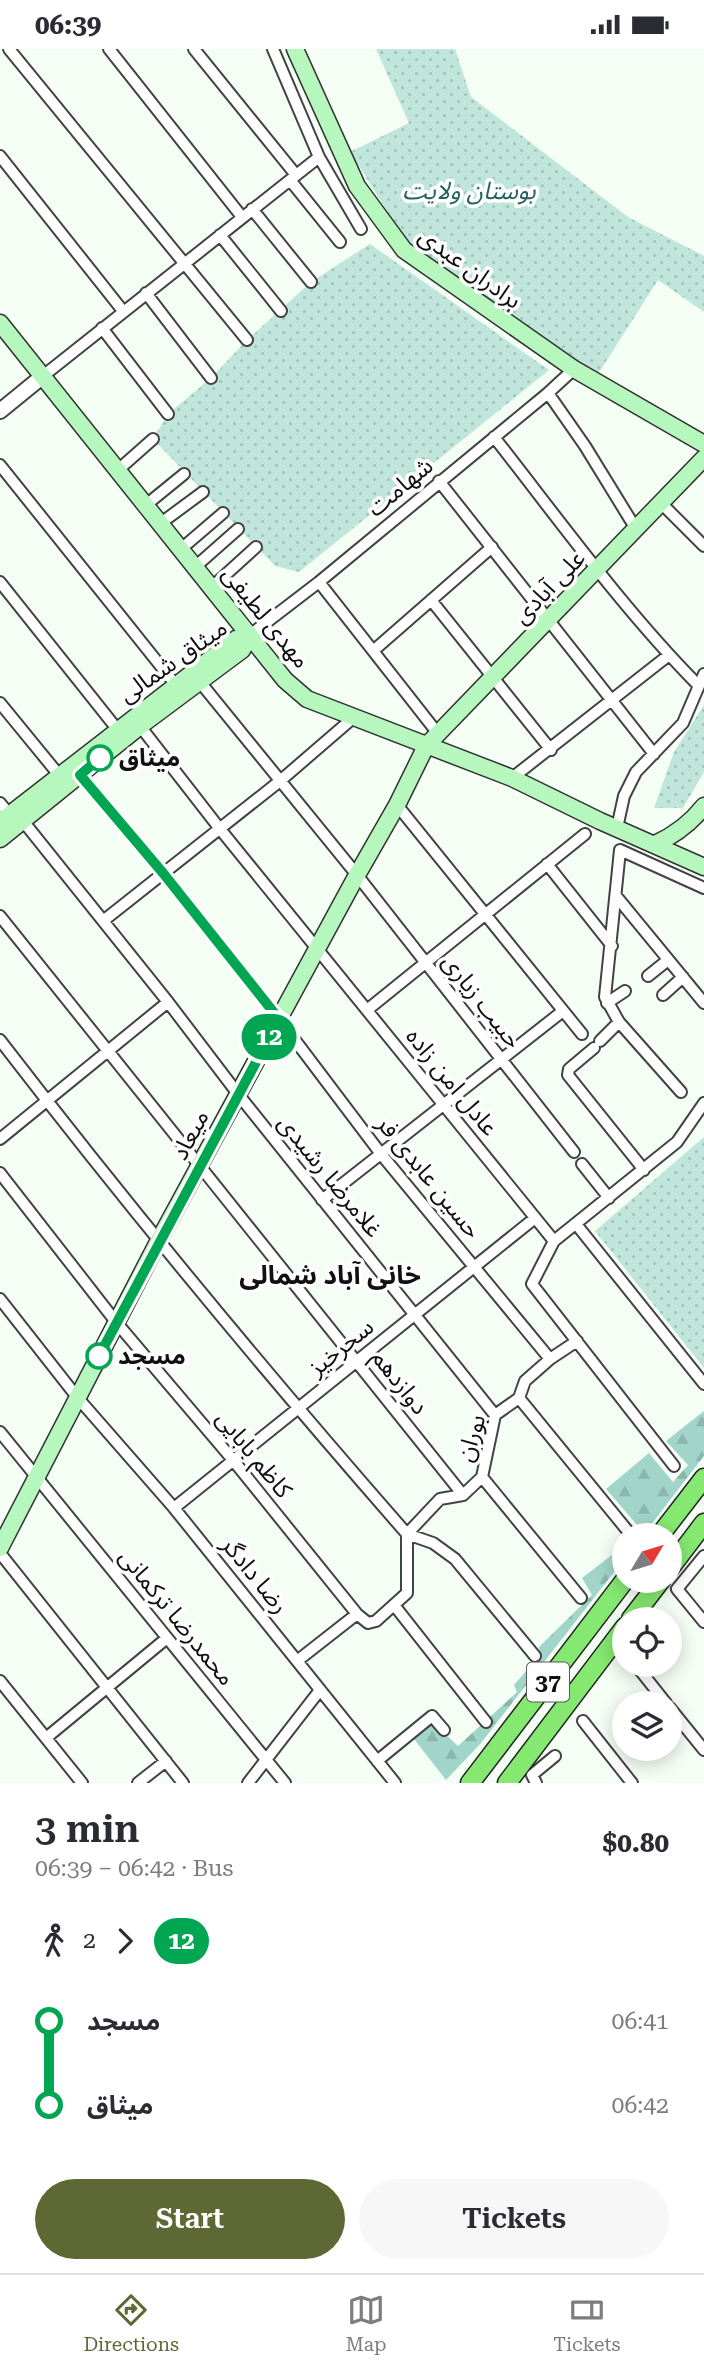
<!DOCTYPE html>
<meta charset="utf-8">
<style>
body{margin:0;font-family:"Roboto Serif","Noto Sans Arabic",serif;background:#f7f7f7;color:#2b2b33;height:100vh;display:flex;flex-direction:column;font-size:26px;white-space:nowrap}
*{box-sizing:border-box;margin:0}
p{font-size:23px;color:#7c7c81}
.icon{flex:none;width:38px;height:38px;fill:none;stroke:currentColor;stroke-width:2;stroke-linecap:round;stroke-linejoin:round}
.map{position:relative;height:1734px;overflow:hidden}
.drawer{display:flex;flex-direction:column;background:#fff;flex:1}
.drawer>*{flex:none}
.badge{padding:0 14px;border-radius:23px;font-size:24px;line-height:46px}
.needle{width:46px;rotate:52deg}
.controls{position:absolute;left:612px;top:1474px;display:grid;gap:14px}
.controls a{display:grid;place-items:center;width:70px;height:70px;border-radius:50%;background:#fff;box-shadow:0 4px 18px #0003;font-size:35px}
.map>.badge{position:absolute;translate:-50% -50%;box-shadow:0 0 0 4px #fff}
.legs{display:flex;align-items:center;gap:10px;height:77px;padding:0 35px;font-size:23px}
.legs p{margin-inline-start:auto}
.headline{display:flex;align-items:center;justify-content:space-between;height:119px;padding:0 35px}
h1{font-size:38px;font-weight:600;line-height:52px}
.action{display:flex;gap:14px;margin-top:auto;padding:14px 35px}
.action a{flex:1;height:80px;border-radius:42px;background:#5e6834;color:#fff;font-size:28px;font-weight:600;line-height:80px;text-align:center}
.action a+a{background:#f7f7f7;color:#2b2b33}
ul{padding:0 35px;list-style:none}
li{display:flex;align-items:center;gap:24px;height:84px;font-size:26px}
li i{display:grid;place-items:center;width:10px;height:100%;margin:0 9px;background:currentColor}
li i::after{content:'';width:18px;height:18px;margin:-9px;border:5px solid;border-radius:50%;background:#fff}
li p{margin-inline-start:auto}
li:first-child i{background:linear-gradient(#0000 50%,currentColor 0)}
li:last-child i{background:linear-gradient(currentColor 50%,#0000 0)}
.status{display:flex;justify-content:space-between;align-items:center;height:49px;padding:0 35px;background:#fff;direction:ltr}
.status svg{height:19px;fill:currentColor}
.dock{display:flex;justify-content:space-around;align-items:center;height:98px;border-top:2px solid #e1e1e2;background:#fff;font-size:19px;color:#7c7c81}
.dock a{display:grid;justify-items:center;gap:4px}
.dock .on{color:#5e6834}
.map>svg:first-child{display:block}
.forest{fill:url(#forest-firs)}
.park{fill:url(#park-dots)}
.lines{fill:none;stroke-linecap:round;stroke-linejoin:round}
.minor-casing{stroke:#434343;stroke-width:14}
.tertiary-casing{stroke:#434343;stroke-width:18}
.secondary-casing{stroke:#323232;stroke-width:19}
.trunk-casing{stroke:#212121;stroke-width:21}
.minor{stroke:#fff;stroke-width:10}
.tertiary{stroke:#fff;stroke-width:14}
.secondary{stroke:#b6f7bd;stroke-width:16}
.trunk{stroke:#85e870;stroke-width:18}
.line-1-casing{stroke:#fff;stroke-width:16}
.line-1{stroke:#00a651;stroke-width:10}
.stop-1-dot{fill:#fff;stroke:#00a651;stroke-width:3.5}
.labels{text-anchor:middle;stroke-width:7;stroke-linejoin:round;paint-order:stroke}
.shield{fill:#fff;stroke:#585858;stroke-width:2}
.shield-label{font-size:23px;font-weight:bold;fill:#101010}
.park-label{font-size:24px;font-style:italic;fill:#266162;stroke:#fff}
.street-label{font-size:24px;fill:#101010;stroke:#fff}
.stop-label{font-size:24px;font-weight:bold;fill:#101010;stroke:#fff;text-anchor:start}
.neighbourhood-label{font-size:26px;font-weight:bold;fill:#101010;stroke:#fff}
</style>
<div class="status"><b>06:39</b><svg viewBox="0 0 49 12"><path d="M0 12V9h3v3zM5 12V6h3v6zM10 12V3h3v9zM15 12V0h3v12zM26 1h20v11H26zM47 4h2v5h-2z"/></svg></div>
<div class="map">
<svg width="704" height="1734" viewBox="0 0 704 1734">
<defs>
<pattern id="forest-firs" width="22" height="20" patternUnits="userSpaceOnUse" patternTransform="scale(1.75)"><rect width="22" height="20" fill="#a1d5ca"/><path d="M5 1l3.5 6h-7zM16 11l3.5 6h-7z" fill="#8ab6ac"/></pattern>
<pattern id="park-dots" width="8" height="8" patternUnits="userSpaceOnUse" patternTransform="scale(1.75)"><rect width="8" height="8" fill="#c0e6db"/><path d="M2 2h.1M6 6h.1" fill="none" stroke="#a4c4bb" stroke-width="1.8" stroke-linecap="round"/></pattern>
</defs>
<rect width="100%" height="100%" fill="#f4fef4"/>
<path class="forest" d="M704 1362V1407L643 1486H634L639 1478 606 1440 649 1404 673 1433 688 1416 666 1392Z
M625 1496V1509L481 1694 446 1731 414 1690 433 1674 458 1697 517 1643 514 1636 540 1606 539 1598 592 1546 582 1529Z"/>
<path class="park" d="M376 0H455L471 48 628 168 704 207V263L658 231 598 325 408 195 350 103 409 74Z
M370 195 549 321 299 523 275 517 153 390 168 365 211 329 247 291 311 233Z
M704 656V723L683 759H654L674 703Z
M704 1088V1319L595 1182Z"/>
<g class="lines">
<g class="minor-casing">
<path id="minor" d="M9 0 247 291
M109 0 242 168
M194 0 296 126
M273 0 319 108 361 180
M0 107 123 262
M290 131 340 193
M252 160 311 233
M220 186 281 262
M146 244 211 329
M102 279 168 365
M43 327 319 108
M548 344 585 397 636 480
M494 388C560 472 623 560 698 636
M0 416 175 635
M118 421 153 390
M439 432 654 705
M661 454 704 497
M146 456 184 425
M161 474 203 443
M181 500 223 464
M195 518 238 480
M0 533 117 680
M319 533 439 686
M212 538 256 498
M431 551 551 701
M250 586 319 533 548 344 574 320
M373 602 492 498
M200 633 357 826 574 1103
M0 654 59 726
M140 677 220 780 554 1192
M80 726 163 824 279 970 381 1105 550 1310
M512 729 669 606
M0 754 9 765
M397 756 582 985
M23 772 168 953 238 1045 495 1366
M617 779 624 747 636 723 683 674 704 625
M547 815 612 897
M616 847 704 954
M0 867 463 1446
M103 872 280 732 353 669
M648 927 668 911
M663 946 683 928
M607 954 625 942
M367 961 585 785
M0 991C130 1160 267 1325 407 1485L433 1494 455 1510 535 1607
M600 992 619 973
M594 999 569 1020 568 1026 644 1121
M681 1043 619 973 605 948 620 801 704 839
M0 1090 168 953
M582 1115 609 1149
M0 1124 116 1273 233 1411 357 1565 368 1574 376 1572 407 1544V1485L440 1450 463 1446 482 1428 495 1366 519 1349 525 1332 550 1310 577 1292
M322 1151 563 962
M576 1175 704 1335
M0 1250 77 1348 174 1459 395 1734
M519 1349 631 1486
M0 1383 285 1734
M674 1417 532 1235 554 1192 677 1093 704 1054
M482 1428 581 1549
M174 1459 535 1169
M0 1504 183 1734
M704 1507 677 1540 704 1573
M394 1556 486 1673
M297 1612 357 1565
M635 1615 666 1654
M0 1632 82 1734
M670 1659 704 1701
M583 1672 632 1734
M46 1689 167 1589
M377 1712 432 1667 444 1681
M138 1734 166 1712
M248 1734 320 1641
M536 1734 532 1726 555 1707"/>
</g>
<g class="tertiary-casing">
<path id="tertiary" d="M0 362 43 327"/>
</g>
<g class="secondary-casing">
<path id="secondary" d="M295 0 357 137 404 201 574 320 704 395
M0 274 285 631 307 650 512 729 600 772 704 818
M0 773 236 590 250 586
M0 790 140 677 242 601 250 586
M655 795C675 786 690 775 704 757
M0 1499 159 1191 357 826 397 756 426 697 704 409"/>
</g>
<g class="trunk-casing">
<path id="trunk" d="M660 1486 704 1429
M670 1519 704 1474
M631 1570 661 1531
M470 1734 625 1531
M507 1734 625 1578"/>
</g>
<use href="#minor" class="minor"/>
<use href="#tertiary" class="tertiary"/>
<use href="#secondary" class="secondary"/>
<use href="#trunk" class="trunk"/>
</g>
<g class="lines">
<g class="line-1-casing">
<path id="line-1" d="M99 1307 279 970 163 824 80 726 100 709"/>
</g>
<use href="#line-1" class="line-1"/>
</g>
<g class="stop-1-dot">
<circle cx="100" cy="709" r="12"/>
<circle cx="99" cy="1307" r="12"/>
</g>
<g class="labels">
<rect class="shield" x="527" y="1613.5" width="42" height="39" rx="5"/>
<g class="shield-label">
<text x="548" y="1641">37</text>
</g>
<g class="park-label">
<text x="469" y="150">بوستان ولایت</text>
</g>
<g class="street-label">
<text transform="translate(470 219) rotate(36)" y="8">برادران عبدی</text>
<text transform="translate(400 438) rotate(-40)" y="8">شهامت</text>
<text transform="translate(549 538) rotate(-46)" y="8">علی آبادی</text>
<text transform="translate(266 568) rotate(51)" y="8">مهدی لطیفی</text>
<text transform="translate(173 612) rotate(-35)" y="8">میثاق شمالی</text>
<text transform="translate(482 952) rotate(52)" y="8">حبیب زیاری</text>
<text transform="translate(452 1033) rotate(51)" y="8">عادل امن زاده</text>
<text transform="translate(190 1086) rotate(-62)" y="8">میعاد</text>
<text transform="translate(330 1127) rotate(51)" y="8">غلامرضا رشیدی</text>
<text transform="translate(429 1128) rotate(51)" y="8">حسین عابدی‌ فر</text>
<text transform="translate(341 1298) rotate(-39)" y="8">سحرخیز</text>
<text transform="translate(400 1333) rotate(52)" y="8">دوازدهم</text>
<text transform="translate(471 1389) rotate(-73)" y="8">بوران</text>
<text transform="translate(254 1405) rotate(51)" y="8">کاظم بابایی</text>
<text transform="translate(255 1526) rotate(51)" y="8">رضا دادگر</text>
<text transform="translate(177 1568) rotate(51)" y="8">محمدرضا ترکمانی</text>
</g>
<g class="stop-label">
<text x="119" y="717">میثاق</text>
<text x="118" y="1315">مسجد</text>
</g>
<g class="neighbourhood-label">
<text x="330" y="1235">خانی آباد شمالی</text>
</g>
</g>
</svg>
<div class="controls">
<a><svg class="needle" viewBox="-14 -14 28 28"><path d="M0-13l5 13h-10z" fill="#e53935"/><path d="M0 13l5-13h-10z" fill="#7c7c81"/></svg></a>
<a><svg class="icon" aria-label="locate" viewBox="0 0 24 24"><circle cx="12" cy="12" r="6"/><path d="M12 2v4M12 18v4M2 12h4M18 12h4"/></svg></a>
<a><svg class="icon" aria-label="layers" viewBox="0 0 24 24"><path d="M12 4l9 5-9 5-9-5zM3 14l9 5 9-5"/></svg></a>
</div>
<b class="badge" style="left:269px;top:988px;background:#00a651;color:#fff">12</b>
</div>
<section class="drawer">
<div class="headline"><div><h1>3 min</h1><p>06:39 – 06:42 · Bus</p></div><b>$0.80</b></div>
<div class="legs"><svg class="icon" aria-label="walk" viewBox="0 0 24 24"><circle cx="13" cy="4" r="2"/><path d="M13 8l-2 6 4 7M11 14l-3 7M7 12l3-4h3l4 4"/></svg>2<svg class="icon" aria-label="forward" viewBox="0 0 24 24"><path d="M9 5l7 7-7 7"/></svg><b class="badge" style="background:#00a651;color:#fff">12</b></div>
<ul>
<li><i style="color:#00a651"></i><b>مسجد</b><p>06:41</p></li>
<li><i style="color:#00a651"></i><b>میثاق</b><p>06:42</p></li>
</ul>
<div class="action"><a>Start</a><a>Tickets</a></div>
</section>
<nav class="dock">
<a class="on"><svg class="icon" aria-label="directions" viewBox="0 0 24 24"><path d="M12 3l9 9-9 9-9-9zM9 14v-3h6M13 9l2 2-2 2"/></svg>Directions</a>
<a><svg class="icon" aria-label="map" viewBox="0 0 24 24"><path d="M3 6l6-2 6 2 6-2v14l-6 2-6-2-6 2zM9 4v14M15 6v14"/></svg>Map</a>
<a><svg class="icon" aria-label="tickets" viewBox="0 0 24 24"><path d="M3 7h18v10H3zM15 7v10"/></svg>Tickets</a>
</nav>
